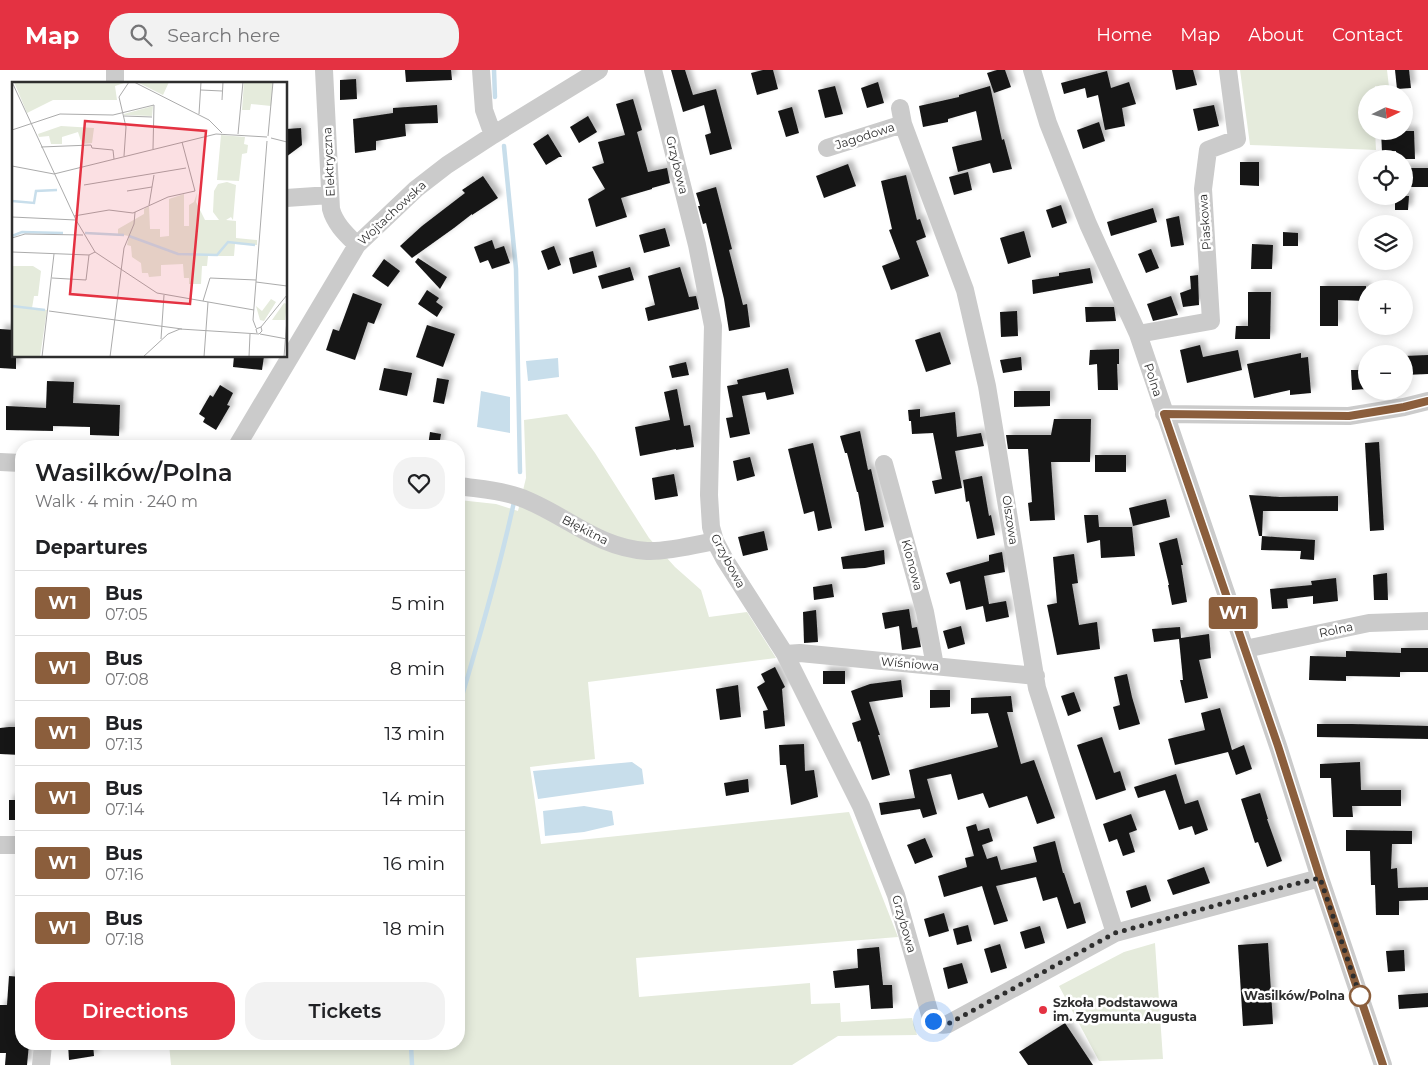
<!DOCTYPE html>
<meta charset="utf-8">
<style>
body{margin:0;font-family:Montserrat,sans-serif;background:#f2f2f2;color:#202124;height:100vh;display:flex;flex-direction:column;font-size:19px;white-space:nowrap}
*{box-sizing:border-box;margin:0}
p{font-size:16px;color:#757577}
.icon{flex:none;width:28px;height:28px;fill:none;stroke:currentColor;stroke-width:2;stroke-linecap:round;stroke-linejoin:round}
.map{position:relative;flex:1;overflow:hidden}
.side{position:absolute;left:15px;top:370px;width:450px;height:610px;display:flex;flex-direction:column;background:#fff;border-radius:20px;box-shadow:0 2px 12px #0003}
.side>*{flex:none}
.badge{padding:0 10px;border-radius:4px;font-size:18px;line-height:32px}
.needle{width:32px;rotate:85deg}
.tools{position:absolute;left:1358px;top:15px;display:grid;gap:10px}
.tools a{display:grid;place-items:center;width:55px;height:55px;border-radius:50%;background:#fff;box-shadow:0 2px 12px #0003;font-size:25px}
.you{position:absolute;width:25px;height:25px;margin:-12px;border:4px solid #fff;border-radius:50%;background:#1a73e8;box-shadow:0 0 0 8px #1a73e833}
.map>.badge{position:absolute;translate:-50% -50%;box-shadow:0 0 0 2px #fff}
h2{padding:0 20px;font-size:19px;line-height:45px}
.round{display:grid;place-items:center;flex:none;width:52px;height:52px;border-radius:20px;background:#f2f2f2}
.overview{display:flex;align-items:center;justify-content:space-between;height:85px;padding:0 20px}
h1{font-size:24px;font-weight:600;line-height:38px}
.button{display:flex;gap:10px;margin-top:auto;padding:10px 20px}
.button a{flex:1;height:58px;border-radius:20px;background:#e43242;color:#fff;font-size:20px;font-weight:600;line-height:58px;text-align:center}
.button a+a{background:#f2f2f2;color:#202124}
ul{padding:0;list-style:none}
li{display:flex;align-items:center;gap:15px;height:65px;padding:0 20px;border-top:1px solid #e0e0e0}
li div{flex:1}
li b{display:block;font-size:19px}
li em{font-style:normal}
li .badge{min-width:55px;font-weight:700;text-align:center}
header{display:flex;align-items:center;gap:30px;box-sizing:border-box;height:70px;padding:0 25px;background:#e43242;color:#fff}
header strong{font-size:24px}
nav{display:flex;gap:28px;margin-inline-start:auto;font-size:18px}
.search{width:350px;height:45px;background:#f2f2f2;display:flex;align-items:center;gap:12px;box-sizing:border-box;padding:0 18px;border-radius:20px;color:#757577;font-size:19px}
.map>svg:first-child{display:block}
.green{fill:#e5ebdc}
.water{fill:#c8deeb}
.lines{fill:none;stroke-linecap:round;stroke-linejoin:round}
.stream{stroke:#c8deeb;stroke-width:4.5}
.building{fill:#151515;filter:url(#shadow)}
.minor{stroke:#cbcbcb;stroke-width:18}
.line-casing{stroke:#fff;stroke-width:11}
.line{stroke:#8b5e3c;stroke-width:8}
.walk{stroke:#2e2e2e;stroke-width:5;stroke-dasharray:0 9}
.stop-dot{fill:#fff;stroke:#8b5e3c;stroke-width:2.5}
.poi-dot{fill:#e43242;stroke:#fff;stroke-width:2}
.labels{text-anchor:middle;stroke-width:5;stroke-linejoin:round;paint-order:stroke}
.street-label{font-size:12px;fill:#2e2e2e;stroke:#fff}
.stop-label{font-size:12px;font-weight:bold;fill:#2e2e2e;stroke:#fff;text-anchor:end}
.poi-label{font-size:12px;font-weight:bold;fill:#2e2e2e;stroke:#fff;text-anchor:start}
.inset-river{fill:none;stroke:#c8deeb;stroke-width:2.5}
.inset-road{fill:none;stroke:#ababab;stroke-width:1}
.view{fill:#e43242;fill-opacity:0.15;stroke:#e43242;stroke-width:2.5}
.inset-edge{fill:none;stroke:#2e2e2e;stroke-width:2.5}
</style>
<header>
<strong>Map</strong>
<div class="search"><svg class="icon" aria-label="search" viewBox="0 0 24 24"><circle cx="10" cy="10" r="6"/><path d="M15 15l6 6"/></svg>Search here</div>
<nav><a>Home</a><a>Map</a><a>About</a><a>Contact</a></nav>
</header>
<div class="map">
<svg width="1428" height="995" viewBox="0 0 1428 995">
<defs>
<filter id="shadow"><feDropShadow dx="4.5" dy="-4.5" stdDeviation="2.5" flood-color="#0004"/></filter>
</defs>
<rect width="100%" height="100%" fill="#fff"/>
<path class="green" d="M1240 0H1387L1389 17 1375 16V24H1366V61H1375L1376 80 1250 75Z
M567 344 595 383 649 468 675 497 701 520 709 547 747 542 776 588 588 612 595 689 530 697 541 774 849 742 898 867 636 888 639 927 810 913 811 934 840 933 841 952 912 948 917 965 838 966 792 995H171L169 974H459V430L496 434 518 441 526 408 524 350Z
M1155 873 1163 989 1099 991 1059 916 1124 882Z"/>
<path class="water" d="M558 288 559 307 528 311 526 291Z
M481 321 510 327V363L477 357Z
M632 692 642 699 644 714 538 729 533 701Z
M584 736 612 741 614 755 584 762 545 766 543 741Z"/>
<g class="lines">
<path class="stream" d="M494 0 495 27
M504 76 516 199 520 402
M459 636C479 569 499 501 514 432
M411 974 412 995"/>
</g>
<path class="building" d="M405 0H451L452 10 406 12Z
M671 0H685L693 25 716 19 732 79 710 85 705 65 711 63 704 35 683 42Z
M763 0H773L778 19 757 25 751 3Z
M997 0H1005L1011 17 994 23 987 3Z
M1172 0H1193L1197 15 1176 20Z
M1395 0H1409L1411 18 1397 19Z
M1107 1 1111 18 1129 12 1136 34 1122 38 1125 56 1105 60 1098 25 1087 28 1085 18 1064 24 1061 13Z
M356 9 357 29 340 30V10Z
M878 12 884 33 867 38 861 18Z
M835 16 843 44 825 48 818 20Z
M990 16 1002 70 1004 69 1012 99 993 103 990 93 958 102 952 77 982 70 976 41 948 49V52L923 57 919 36 959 27V25Z
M633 29 642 60 637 62 648 102 667 98 670 113 652 118V119L621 128 627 147 596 157 588 129 605 119 592 97 604 93 598 72 625 65 616 34Z
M437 35 438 53 405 54 406 66 376 71V80L355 83 353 49 393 43V38Z
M1214 35 1219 56 1198 61 1193 39Z
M792 37 799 63 786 67 778 41Z
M588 46 597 62 579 73 570 57Z
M1099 52 1105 71 1083 79 1077 60Z
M301 58 302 75 286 87V59Z
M1381 61H1414L1415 89H1396V81L1382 82Z
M548 64 562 87H559L546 95 533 74Z
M1240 92H1259V116L1240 115Z
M848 94 856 116 824 128 816 106Z
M1404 98H1428V117H1404Z
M968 102 972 120 954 125 949 107Z
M906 105 917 150 920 149 926 167 916 171 929 206 891 220 882 196 900 189 889 160 892 159 881 111Z
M483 106 498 128 472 145V144L454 158 412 188 400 176 422 156 465 123 462 120Z
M716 117 732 179 729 180 743 235 747 234 750 257 729 261 724 229 706 153 703 154 698 136H700L696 123Z
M1395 126H1409L1408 140H1395Z
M1061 135 1067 153 1052 158 1046 140Z
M1153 138 1157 152 1111 166 1107 152Z
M1179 146 1184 175 1171 177 1166 149Z
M665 158 670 176 644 183 639 165Z
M1024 161 1031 187 1008 194 1000 168Z
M1283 162 1298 163V176H1283Z
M492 170 495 179 504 176 510 193 492 199 488 190 480 193 474 177Z
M1252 174 1273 175 1272 199H1251Z
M554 176 561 195 548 200 541 181Z
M1151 179 1159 198 1146 203 1138 184Z
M593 181 597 197 573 204 569 188Z
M418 188 447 207 440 219 415 192Z
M384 189 400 201 388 217 372 206Z
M630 197 634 210 602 219 598 206Z
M680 197 689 227 696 226 699 239 648 251 645 238 655 235 648 206Z
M1090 198 1093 213 1033 224 1032 210 1059 206V203Z
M1198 205 1199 235 1183 237 1180 223 1191 219 1190 206Z
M1320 216H1366V231L1338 230V256H1320Z
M427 220 439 228 436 232 443 237 437 247 418 234Z
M1248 222H1271L1270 269H1235L1236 256H1248Z
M353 223 382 234 374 254 368 252 355 290 326 280 333 259 339 261Z
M1171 226 1178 245 1153 251 1147 234Z
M1085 237H1114L1116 251 1086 252Z
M1017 241 1018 266 1001 267 1000 242Z
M427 255 455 264 443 297 416 287Z
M0 259 14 260V286H16V299L0 298Z
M940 262 951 294 926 302 915 270Z
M1200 275 1203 287 1238 280 1242 300 1187 313 1180 280Z
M1119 279V294H1117L1118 320H1098L1097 294 1089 295 1090 280Z
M1301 283V288L1308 287 1311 323 1290 325V320L1254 328 1247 294Z
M1428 285V304L1404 305V286Z
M234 286H264L262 300 233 297Z
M1021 287 1022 300 1003 303 1000 290Z
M686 292 689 305 672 308 669 296Z
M384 298 412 303 407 326 379 320Z
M788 298 794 324 767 330 765 322 742 326 750 364 730 368 726 348 733 347 727 316 738 314 737 310Z
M1351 300H1366V319L1352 320Z
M437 308 449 310 444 334 433 332Z
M47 311 74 312 73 333 120 335 119 366 90 365V357L53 356V361L6 360V336L46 338Z
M220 315 233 323 227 335 230 336 216 360 203 352 205 348 199 344 210 325 213 327Z
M677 319 684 356 690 355 694 377 676 380V379L640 386 635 357 670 350 664 322Z
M1014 321H1050V336L1014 337Z
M920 339V347L955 342 957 367 981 363 984 376 955 381 962 418 935 424 932 411 942 409 933 363 912 364 911 351H909L908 340Z
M1054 349H1091L1090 392H1051L1055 450 1030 451 1028 433 1032 432 1028 379H1008L1006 365H1051Z
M860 361 868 400 871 399 884 457 865 461 858 422H857L847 383H845L840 366Z
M430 362 441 364 439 376H428Z
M1379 372 1384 460 1370 461 1365 373Z
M813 373 832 458 818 461 814 441 804 444 788 379Z
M1095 385H1126V402H1095Z
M750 387 755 406 737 411 733 391Z
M674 404 678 426 655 430 652 408Z
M982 406 989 446 991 445 995 465 977 469 969 431 966 432 963 410Z
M1249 425 1280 427 1338 426V441H1263L1262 466H1259Z
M1166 429 1170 447 1133 456 1129 438Z
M1084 445H1098L1099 457H1132L1135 486 1101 488 1100 470 1087 473Z
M764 461 768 480 743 486 738 467Z
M1262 466 1315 470 1314 490 1300 489 1301 481 1261 480Z
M1177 468 1183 495H1181L1187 532 1172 535 1168 515H1169L1159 473Z
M884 480 885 494 865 498 843 499 841 487Z
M1002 482 1005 502 984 506 989 534 1006 531 1009 547 986 552 983 536 966 540 960 511 950 514 946 503 989 491V485Z
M1074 484 1078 513 1072 514 1079 555 1097 552 1100 579 1057 585 1047 535 1057 533 1053 487Z
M1387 503 1388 530H1374L1373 505Z
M1336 508 1338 531 1313 534V526L1287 529 1288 538 1272 539 1270 519 1312 515 1311 511Z
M832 514 834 527 814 530 813 517Z
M909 539 912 558 917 557 921 577 902 580 899 556 885 559 882 543Z
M816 540 818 572 804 573 803 542Z
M961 556 965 574 948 579 943 561Z
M1180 557 1181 568 1209 564 1211 588 1199 590 1208 628 1185 633 1180 610H1183L1179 569 1154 572 1152 559Z
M1401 578H1428V602H1400V607L1346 606V611L1309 610 1310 586 1346 587V581L1401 583Z
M775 597 785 617 782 619 785 656 765 659 763 641 768 640 757 617 765 612 761 604Z
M823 601H845V614H823Z
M1127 604 1132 627 1140 654 1119 660 1113 637 1120 635 1114 607Z
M901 610 903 627 869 632 880 665H878L890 705 872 710 860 671 858 672 852 653 861 650 851 621 870 614Z
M738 615 741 647 720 650 716 619Z
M930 620H950V637L930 638Z
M1074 622 1081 641 1068 646 1061 626Z
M1011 626 1013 642H1007L1021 694 1034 690 1055 748 1037 754 1027 726 989 738 983 723 958 730 951 704 927 709 937 744 923 748 920 739 881 745 879 733 915 728 909 700 998 677 988 643 971 644V628Z
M1220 638 1232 680 1244 675 1252 699 1236 705 1228 682 1175 695 1168 669 1205 660 1201 643Z
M1317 654H1352L1428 656V669L1317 667Z
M9 657H21V685L0 684V658Z
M1102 667 1114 703 1120 701 1126 720 1096 730 1077 675Z
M804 674 805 701 814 700 818 727 791 735 786 695H780L779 675Z
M1360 692 1361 720H1401V736H1352L1353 747H1333L1331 708H1320V694Z
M1176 704 1185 734 1198 730 1208 760 1195 765 1192 756 1179 760 1165 720 1138 728 1134 717Z
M748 709 749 722 726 726 724 713Z
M1260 723 1268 749H1267L1282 791 1267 797 1258 772 1255 773 1241 729Z
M9 730H21V750H9Z
M1131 744 1137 760 1129 763 1135 782 1123 786 1117 769 1109 772 1103 754Z
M976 754 978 761 989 758 993 771 982 775 987 789 997 786 1001 800 1037 792 1033 777 1055 771 1063 803H1064L1074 834 1080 832 1086 853 1067 859 1057 827 1043 831 1036 807 996 816 1008 851 994 855 982 816 944 827 938 806 967 797 965 788 974 786 966 757Z
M1346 760 1412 761V774H1392L1391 799 1397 798 1398 818 1428 817V830L1399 831V845H1376L1375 815H1371L1370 781H1346Z
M925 768 933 787 915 794 907 775Z
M1204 797 1210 813 1173 825 1167 810Z
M1146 815 1151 831 1131 838 1126 821Z
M944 843 949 861 929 867 924 849Z
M968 855 972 871 957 875 953 859Z
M1040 856 1045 873 1025 879 1020 862Z
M1268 873 1273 954 1243 956 1238 875Z
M1000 874 1007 898 991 903 984 879Z
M879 877 883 915H892L893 938 871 939 869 915 835 918 833 901 858 898 857 879Z
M1404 880 1405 901 1388 902 1386 881Z
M962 893 968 913 948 919 943 898Z
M9 906 21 907V938L19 973 29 974 27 995H5L6 983H0V935H7Z
M1428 923V937L1399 939 1398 925Z
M1065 953 1093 995H1028L1019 982Z
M68 974H93L94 986 69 990Z"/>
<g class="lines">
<path class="minor" d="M324 0 331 139C335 154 346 164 357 175
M481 0 484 40 493 65
M653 0 697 175 713 256 709 425 711 457 715 471 725 490 785 584 861 736 896 825 931 948C935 954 941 956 948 954L1115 863 1320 808
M1032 0 1048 53 1088 154 1138 264 1278 676 1320 808 1383 995
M115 14V0
M900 38 903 54 965 220 987 316 1037 618 1115 863
M827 78 903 54
M286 128 330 125
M1138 264 1211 251 1203 119 1208 80 1237 69 1228 0
M1164 344 1349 346 1404 337 1428 331
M237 376 357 175 416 119 447 95 493 65 599 0
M0 392 21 393
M884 394 925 542 935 596
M459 416C479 419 500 420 519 427 564 443 596 478 647 481 667 482 695 475 715 471
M1245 579 1369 553 1428 551
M785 584 800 583 1036 606
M0 775H21
M41 995 43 974"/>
</g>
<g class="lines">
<g class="line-casing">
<path id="line" d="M1383 995 1320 808 1278 676 1164 344 1349 346 1404 337 1428 331"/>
</g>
<use href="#line" class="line"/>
<path class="walk" d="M933 951 940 955 948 954 1115 863 1287 816 1320 808 1360 926"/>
</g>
<circle class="stop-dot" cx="1360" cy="926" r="10"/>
<circle class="poi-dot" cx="1043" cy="940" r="5"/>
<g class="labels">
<g class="street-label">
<text transform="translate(865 66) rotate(-18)" y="4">Jagodowa</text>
<text transform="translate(329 92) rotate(-93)" y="4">Elektryczna</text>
<text transform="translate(677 95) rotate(76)" y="4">Grzybowa</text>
<text transform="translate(392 143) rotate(-43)" y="4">Wojtachowska</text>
<text transform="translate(1205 152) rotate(-94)" y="4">Piaskowa</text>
<text transform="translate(1153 310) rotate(72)" y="4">Polna</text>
<text transform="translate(1010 450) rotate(81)" y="4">Olszowa</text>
<text transform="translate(585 460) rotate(27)" y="4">Błękitna</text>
<text transform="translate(728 491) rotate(62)" y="4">Grzybowa</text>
<text transform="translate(912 495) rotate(75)" y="4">Klonowa</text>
<text transform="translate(1336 560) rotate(-12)" y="4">Rolna</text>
<text transform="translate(910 594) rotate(5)" y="4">Wiśniowa</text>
<text transform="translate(904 854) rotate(74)" y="4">Grzybowa</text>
</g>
<g class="stop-label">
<text x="1345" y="930">Wasilków/Polna</text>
</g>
<g class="poi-label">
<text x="1053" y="937">Szkoła Podstawowa<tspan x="1053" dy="14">im. Zygmunta Augusta</tspan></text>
</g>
</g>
<g transform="translate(12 12)">
<rect width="275" height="275" fill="#fff"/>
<path d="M2 0H115L103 4 105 18H41L15 31ZM125 0H157L151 13ZM232 0H261L259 24 239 22 238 28H230ZM141 24 140 34 112 33V32ZM49 44 82 46 80 61 70 62 66 50 50 55V62H39L37 54 27 55 26 52ZM209 53 233 55 232 62 236 63 235 71 230 72 227 99 205 98ZM215 100 224 103 221 138 219 135 214 138 224 139V156L245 158V163L223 162 222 174H196L195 184H190L189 202H177V196H172L171 182 149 183V194L137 195 136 191H130L129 181 120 175 119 164 115 163 117 154 106 152V147L132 132V127L137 124 138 147H148V155L157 154V117L172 112V144H177V123L182 120 185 111 184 120 193 138H207L201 130 202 109 206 102ZM0 184H21L29 189 26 214H22L20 226 35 228 28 275H0ZM259 217 264 220 252 239 248 238 244 224 250 229ZM272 221 275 222 273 238H260Z" fill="#e5ebdc"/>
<path class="inset-river" d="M0 119 22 121 24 109 45 108M73 151 112 153M0 154 10 150 51 151M117 154 166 172 205 173 216 160 243 163M0 224 33 228"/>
<path class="inset-road" d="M0 0 64 138 83 170 145 211 242 228M122 0 197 38 210 51M189 8 210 9M210 18 211 0M187 32 189 0M112 34 140 35M0 48 48 32 101 33 142 23 141 67M226 52 231 0M256 54 261 0M259 56 275 60M29 65 79 63 80 66 101 68 102 77M112 74 114 45 107 15 117 0M0 84 42 92 204 52 255 55M72 103 174 86M115 109 140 105M137 123 142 93M62 134 97 128 121 131 156 115 183 109 170 60M0 135 64 138M0 156 13 152 71 153M0 170 77 173 83 170M40 196 74 198 77 173M244 200 275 204M191 219 198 196 244 198M37 229 170 247M249 245 275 213M244 246 241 238 255 59M248 252 275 257M149 257 152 213M30 275 42 172M98 275 112 166 122 142 123 130M131 275 156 252 168 247 247 252 250 249 249 245 244 247 245 251M192 275 196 220M237 275 238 252M272 275 275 237"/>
<path class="view" d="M73 39 194 49 178 222 58 212Z"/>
<rect width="275" height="275" class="inset-edge"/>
</g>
</svg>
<div class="tools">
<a><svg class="needle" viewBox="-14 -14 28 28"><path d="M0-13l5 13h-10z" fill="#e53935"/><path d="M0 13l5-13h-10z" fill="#757577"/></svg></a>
<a><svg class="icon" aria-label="locate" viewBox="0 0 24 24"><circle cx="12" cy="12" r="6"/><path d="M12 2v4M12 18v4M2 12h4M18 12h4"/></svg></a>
<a><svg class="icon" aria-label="layers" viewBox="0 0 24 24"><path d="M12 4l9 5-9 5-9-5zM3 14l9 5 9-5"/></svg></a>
<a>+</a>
<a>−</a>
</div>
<div class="you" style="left:933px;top:951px"></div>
<b class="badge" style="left:1233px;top:543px;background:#8b5e3c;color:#fff">W1</b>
<section class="side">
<div class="overview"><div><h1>Wasilków/Polna</h1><p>Walk · 4 min · 240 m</p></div><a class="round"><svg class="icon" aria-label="heart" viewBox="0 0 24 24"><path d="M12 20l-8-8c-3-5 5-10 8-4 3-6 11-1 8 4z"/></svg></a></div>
<h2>Departures</h2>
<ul>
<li><span class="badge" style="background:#8b5e3c;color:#fff">W1</span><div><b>Bus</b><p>07:05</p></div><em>5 min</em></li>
<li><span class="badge" style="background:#8b5e3c;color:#fff">W1</span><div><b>Bus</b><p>07:08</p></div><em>8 min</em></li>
<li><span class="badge" style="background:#8b5e3c;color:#fff">W1</span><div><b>Bus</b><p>07:13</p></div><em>13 min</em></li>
<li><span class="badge" style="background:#8b5e3c;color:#fff">W1</span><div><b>Bus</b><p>07:14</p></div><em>14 min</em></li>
<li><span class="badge" style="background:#8b5e3c;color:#fff">W1</span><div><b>Bus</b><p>07:16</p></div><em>16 min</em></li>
<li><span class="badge" style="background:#8b5e3c;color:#fff">W1</span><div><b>Bus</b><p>07:18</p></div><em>18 min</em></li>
</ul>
<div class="button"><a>Directions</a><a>Tickets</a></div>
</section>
</div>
